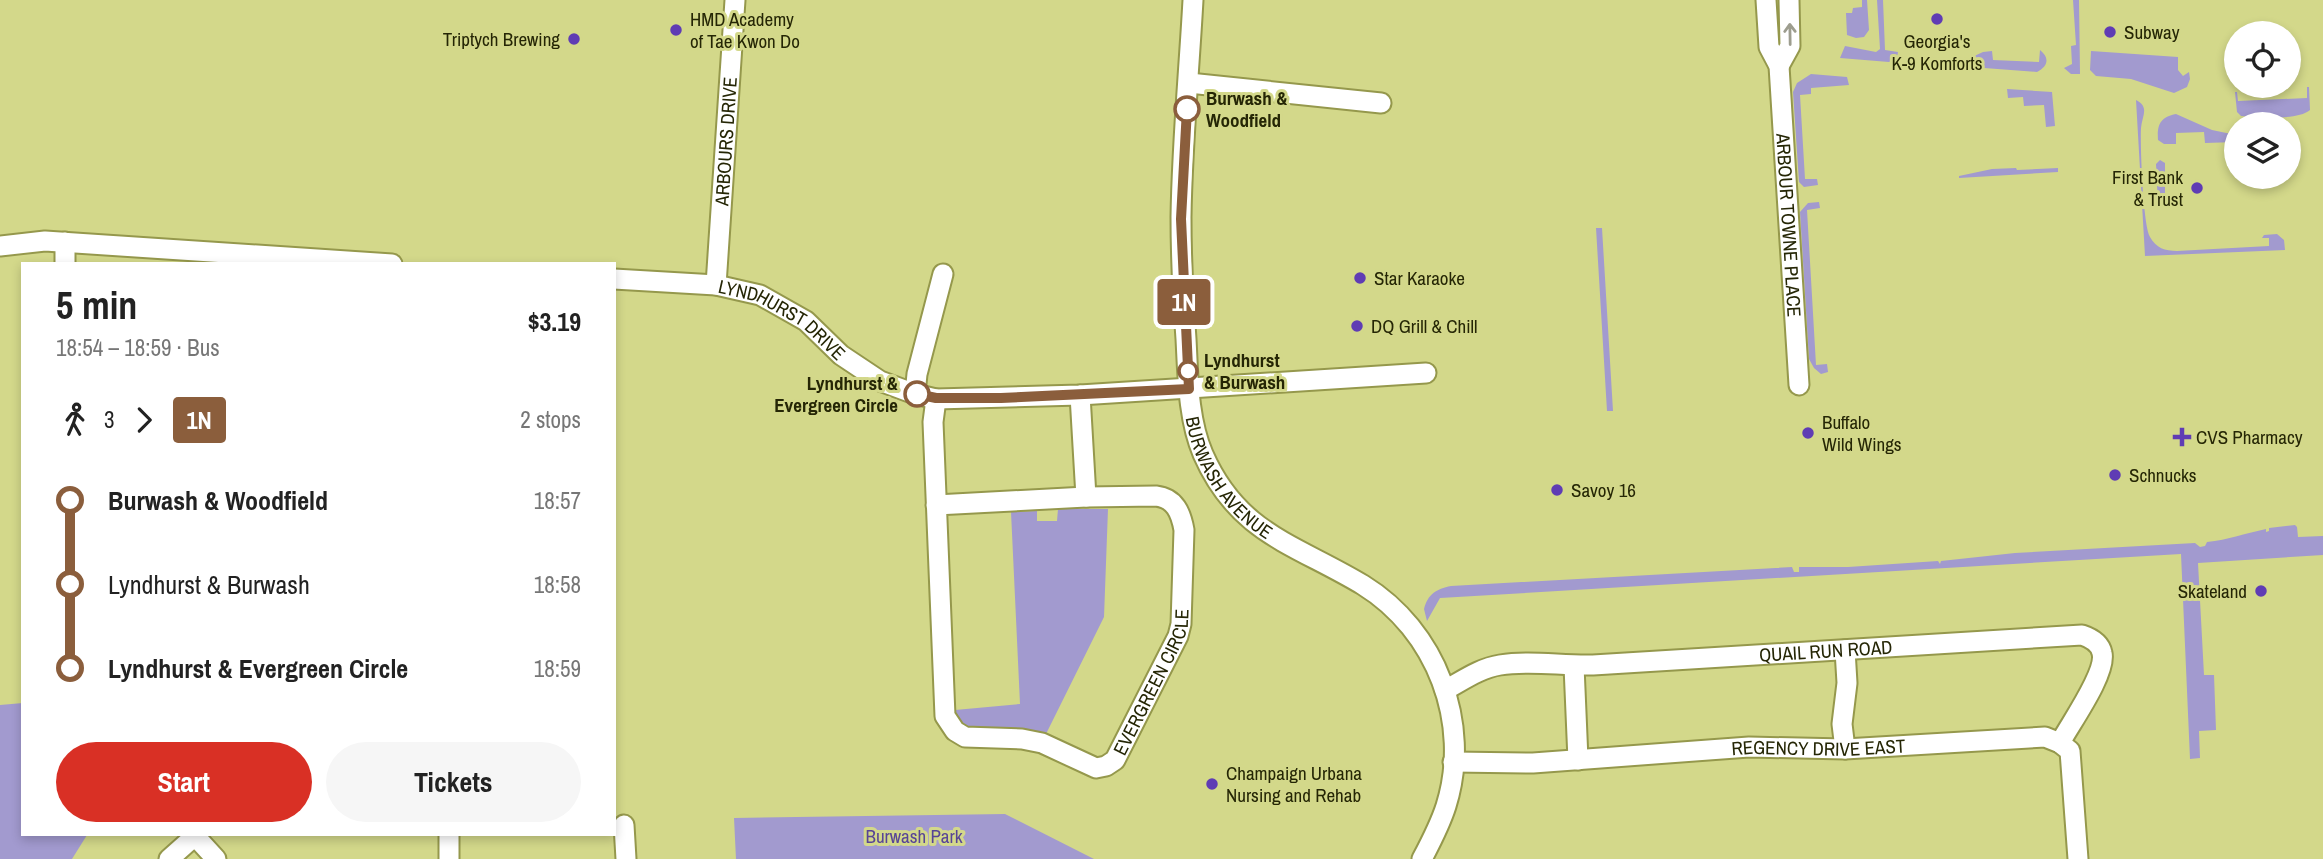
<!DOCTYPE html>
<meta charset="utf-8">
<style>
body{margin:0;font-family:"Archivo Narrow",sans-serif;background:#f6f6f6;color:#222;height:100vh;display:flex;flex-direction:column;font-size:26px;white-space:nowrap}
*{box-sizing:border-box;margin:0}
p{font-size:23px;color:#767676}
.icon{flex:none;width:38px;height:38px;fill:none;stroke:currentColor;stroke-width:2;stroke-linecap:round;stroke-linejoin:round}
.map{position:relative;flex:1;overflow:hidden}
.details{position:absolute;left:21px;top:262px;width:595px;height:574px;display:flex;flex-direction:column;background:#fff;border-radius:0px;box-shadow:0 4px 10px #0003}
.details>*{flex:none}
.badge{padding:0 14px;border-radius:5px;font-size:24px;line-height:46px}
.fabs{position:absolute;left:2224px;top:21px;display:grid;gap:14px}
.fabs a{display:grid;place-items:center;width:77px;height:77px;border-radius:50%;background:#fff;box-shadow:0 4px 10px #0003;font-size:35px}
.map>.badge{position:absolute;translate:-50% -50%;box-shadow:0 0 0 4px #fff}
.legs{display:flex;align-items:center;gap:10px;height:77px;padding:0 35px;font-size:23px}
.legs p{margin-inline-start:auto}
.summary{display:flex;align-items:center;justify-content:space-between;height:119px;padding:0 35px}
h1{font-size:38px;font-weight:700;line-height:52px}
.primary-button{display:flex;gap:14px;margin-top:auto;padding:14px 35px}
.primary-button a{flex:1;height:80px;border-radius:42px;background:#d93025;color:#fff;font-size:28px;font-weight:700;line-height:80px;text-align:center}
.primary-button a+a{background:#f6f6f6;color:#222}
ul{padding:0 35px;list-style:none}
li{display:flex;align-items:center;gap:24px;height:84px;font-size:26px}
li i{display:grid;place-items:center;width:10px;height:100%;margin:0 9px;background:currentColor}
li i::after{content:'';width:18px;height:18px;margin:-9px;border:5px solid;border-radius:50%;background:#fff}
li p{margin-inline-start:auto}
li:first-child i{background:linear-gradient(#0000 50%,currentColor 0)}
li:last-child i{background:linear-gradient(currentColor 50%,#0000 0)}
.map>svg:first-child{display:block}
.green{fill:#a29acf}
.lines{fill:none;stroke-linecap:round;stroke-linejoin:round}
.minor-casing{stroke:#95984c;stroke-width:23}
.minor{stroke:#fff;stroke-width:19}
.oneway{stroke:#9d9d8e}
.line-1-casing{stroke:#fff;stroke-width:16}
.line-1{stroke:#8b5e3c;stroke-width:10}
.poi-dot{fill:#5f3cb4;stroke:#d3d88a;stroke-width:2.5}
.stop-1-dot{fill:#fff;stroke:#8b5e3c;stroke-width:3.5}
.labels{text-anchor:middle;stroke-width:6;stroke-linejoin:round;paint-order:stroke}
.poi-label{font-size:19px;fill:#252605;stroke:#d3d88a;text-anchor:start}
.stop-label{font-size:19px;font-weight:bold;fill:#252605;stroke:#d3d88a;text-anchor:start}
.street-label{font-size:19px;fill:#252605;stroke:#d3d88a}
.park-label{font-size:19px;fill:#574496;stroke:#d3d88a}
</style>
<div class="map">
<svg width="2323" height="859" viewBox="0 0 2323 859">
<rect width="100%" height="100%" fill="#d3d88a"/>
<path class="green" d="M1862 0H1867L1869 30 1864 37 1856 38 1847 35 1846 13H1852L1853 8 1862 7Z
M1877 0H1883L1885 50 1898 52 1897 58 1889 62 1840 58 1845 46 1876 52 1880 49Z
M2073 0H2079L2080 74H2071L2064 68 2072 64 2071 46 2076 45Z
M2040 50C2050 58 2048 66 2037 72L1971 67 1972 57 1983 52 1992 51 1993 60 2039 62Z
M2091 51 2178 57V70L2183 76 2189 72 2190 79 2187 87 2174 93 2131 79 2096 76 2090 70Z
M1811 74 1847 77 1849 85 1811 88V94L1800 95 1805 179H1817L1818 185 1804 187 1799 182 1793 92 1797 83Z
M2307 87H2309L2310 110C2297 121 2258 117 2241 116L2237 112 2235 92H2237L2238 101 2307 98Z
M2007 89 2052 92 2055 126 2046 127 2044 105 2024 106 2023 97 2008 98Z
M2136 100C2150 107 2142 116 2141 128 2140 144 2143 226 2150 237 2156 248 2165 251 2177 251L2269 246V238H2262L2264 235 2277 234 2284 240 2285 250 2145 256Z
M2176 114 2212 130 2236 135V142L2205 143 2204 132 2176 133V144H2164L2158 140C2157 125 2160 117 2176 114Z
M2160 160 2165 163V200L2158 204 2156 164Z
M2016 168 2017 170 2058 168V172L1959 178V176L1992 169Z
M1819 202 1820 208 1807 210 1816 365 1827 364 1828 372 1821 374 1814 368 1809 359 1800 212 1808 203Z
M1596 228H1602L1613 411H1607Z
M1058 509H1108L1104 617 1046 734 967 732 956 725 955 710 1020 704 1011 512 1037 511V521H1057Z
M2295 525 2297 527 2298 537 2323 536V555L2198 563 2204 675H2214L2216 730 2199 731 2200 758 2190 759 2181 554 1440 598 1427 621 1424 609C1428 594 1436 589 1451 586L1792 567 1794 572H1799V567H1848L1938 561 1940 564 1941 561 2015 553 2195 543 2200 547 2205 546 2207 542C2228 540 2246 533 2266 529V532L2269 531V528Z
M23 703V835H87L72 859H0V705Z
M1005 814 1094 859H736L734 818Z"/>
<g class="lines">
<g class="minor-casing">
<g id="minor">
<path id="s1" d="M1193 0C1189 72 1182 145 1181 217 1181 258 1183 298 1186 339 1188 376 1188 419 1203 454 1238 534 1295 544 1363 585 1436 630 1472 723 1446 806 1440 825 1431 842 1422 859"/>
<path id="s2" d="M1766 0 1769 47 1779 66 1799 385"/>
<path d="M1779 66 1790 46 1789 0"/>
<path d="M1189 83 1381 103"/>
<path d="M0 246 45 241 392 264"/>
<path d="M65 264V242"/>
<path id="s3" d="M614 279 716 285 760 295 806 321 841 355 880 381 915 394 936 399 1080 395 1426 373"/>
<path id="s4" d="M716 285 735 0"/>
<path d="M915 394 917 374 943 274"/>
<path d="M1080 395 1086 497"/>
<path id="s5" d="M936 399 933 422 945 716 955 731 965 737 1022 739 1042 743 1096 768 1106 766 1115 760 1178 636 1181 624 1184 530C1181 513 1175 498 1156 496L1086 497 936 505"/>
<path d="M1574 666 1578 760"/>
<path id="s6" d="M1445 690C1462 681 1480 668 1500 665 1530 660 1562 666 1593 665L2082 635C2091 638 2100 643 2102 653 2107 673 2070 724 2060 743"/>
<path d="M1845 749 1842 724 1847 683 1845 650"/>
<path id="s7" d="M1453 762 1533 763 1749 747 1845 749 2045 737 2060 743 2070 751 2078 859"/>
<path d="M624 825 626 859"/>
<path d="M449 835V859"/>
<path d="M195 836 216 859"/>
<path d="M169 859 196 835"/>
</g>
</g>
<use href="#minor" class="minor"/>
</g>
<defs><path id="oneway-shaft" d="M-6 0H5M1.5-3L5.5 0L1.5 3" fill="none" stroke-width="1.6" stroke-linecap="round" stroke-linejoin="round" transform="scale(1.75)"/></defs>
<use class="oneway" href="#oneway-shaft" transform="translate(1790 34) rotate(-91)"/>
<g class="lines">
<g class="line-1-casing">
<path id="line-1" d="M917 394 936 398H1001L1189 389 1181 219 1187 109"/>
</g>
<use href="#line-1" class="line-1"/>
</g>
<g class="poi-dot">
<circle cx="1937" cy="19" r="7"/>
<circle cx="676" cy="30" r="7"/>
<circle cx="2110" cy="32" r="7"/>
<circle cx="574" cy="39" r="7"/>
<circle cx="2197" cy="188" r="7"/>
<circle cx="1360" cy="278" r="7"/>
<circle cx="1357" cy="326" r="7"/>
<circle cx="1808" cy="433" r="7"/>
<path d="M2178.5 426.5h7v7h7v7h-7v7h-7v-7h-7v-7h7z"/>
<circle cx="2115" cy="475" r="7"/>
<circle cx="1557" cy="490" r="7"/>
<circle cx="2261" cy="591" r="7"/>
<circle cx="1212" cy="784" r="7"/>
</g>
<g class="stop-1-dot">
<circle cx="1187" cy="109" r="12"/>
<circle cx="1188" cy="371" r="9"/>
<circle cx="917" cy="394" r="12"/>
</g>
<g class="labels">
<g class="poi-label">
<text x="690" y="26">HMD Academy<tspan x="690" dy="22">of Tae Kwon Do</tspan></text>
<text x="2124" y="39">Subway</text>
<text x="560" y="46" text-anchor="end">Triptych Brewing</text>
<text x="1937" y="48" text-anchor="middle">Georgia's<tspan x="1937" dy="22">K-9 Komforts</tspan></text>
<text x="2183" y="184" text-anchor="end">First Bank<tspan x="2183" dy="22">&amp; Trust</tspan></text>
<text x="1374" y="285">Star Karaoke</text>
<text x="1371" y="333">DQ Grill &amp; Chill</text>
<text x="1822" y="429">Buffalo<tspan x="1822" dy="22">Wild Wings</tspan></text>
<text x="2196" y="444">CVS Pharmacy</text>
<text x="2129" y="482">Schnucks</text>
<text x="1571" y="497">Savoy 16</text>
<text x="2247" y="598" text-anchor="end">Skateland</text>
<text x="1226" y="780">Champaign Urbana<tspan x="1226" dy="22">Nursing and Rehab</tspan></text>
</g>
<g class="stop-label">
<text x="1206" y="105">Burwash &amp;<tspan x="1206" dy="22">Woodfield</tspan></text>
<text x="1204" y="367">Lyndhurst<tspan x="1204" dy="22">&amp; Burwash</tspan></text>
<text x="898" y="390" text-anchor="end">Lyndhurst &amp;<tspan x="898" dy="22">Evergreen Circle</tspan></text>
</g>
<g class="street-label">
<text dy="7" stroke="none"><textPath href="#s4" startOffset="144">ARBOURS DRIVE</textPath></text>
<text dy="7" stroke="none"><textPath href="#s2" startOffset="228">ARBOUR TOWNE PLACE</textPath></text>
<text dy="7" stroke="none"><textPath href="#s3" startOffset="178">LYNDHURST DRIVE</textPath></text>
<text dy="7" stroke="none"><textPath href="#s1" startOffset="490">BURWASH AVENUE</textPath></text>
<text dy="7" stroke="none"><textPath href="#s6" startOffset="387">QUAIL RUN ROAD</textPath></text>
<text dy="7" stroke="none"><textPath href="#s5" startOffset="592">EVERGREEN CIRCLE</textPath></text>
<text dy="7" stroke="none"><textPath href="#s7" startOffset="366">REGENCY DRIVE EAST</textPath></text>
</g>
<g class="park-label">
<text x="914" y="843">Burwash Park</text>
</g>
</g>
</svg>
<div class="fabs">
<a><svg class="icon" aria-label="locate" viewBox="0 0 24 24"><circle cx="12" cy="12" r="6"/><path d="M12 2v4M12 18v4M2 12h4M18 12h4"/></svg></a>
<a><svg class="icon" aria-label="layers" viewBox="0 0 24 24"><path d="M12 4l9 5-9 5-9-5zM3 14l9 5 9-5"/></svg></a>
</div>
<b class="badge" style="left:1184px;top:302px;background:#8b5e3c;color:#fff">1N</b>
<section class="details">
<div class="summary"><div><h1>5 min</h1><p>18:54 – 18:59 · Bus</p></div><b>$3.19</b></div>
<div class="legs"><svg class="icon" aria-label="walk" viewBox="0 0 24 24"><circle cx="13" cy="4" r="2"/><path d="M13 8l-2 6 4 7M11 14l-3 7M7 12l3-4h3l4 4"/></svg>3<svg class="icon" aria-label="forward" viewBox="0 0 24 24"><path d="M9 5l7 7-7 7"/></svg><b class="badge" style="background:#8b5e3c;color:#fff">1N</b><p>2 stops</p></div>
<ul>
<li><i style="color:#8b5e3c"></i><b>Burwash &amp; Woodfield</b><p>18:57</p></li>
<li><i style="color:#8b5e3c"></i><span>Lyndhurst &amp; Burwash</span><p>18:58</p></li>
<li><i style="color:#8b5e3c"></i><b>Lyndhurst &amp; Evergreen Circle</b><p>18:59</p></li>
</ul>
<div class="primary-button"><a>Start</a><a>Tickets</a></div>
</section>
</div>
